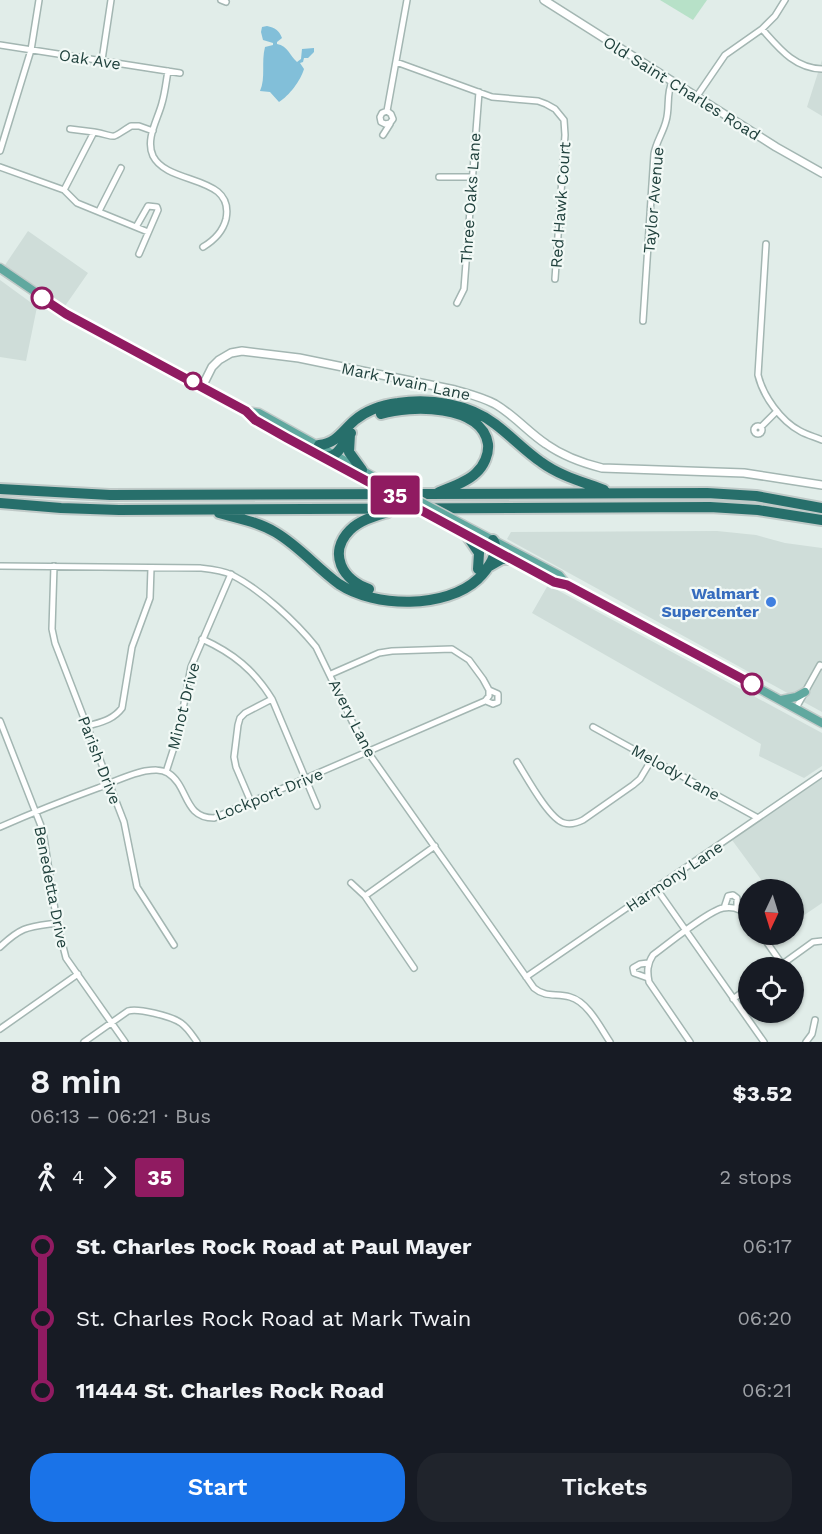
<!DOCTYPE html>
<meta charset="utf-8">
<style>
body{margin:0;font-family:"Work Sans",sans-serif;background:#20242c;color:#f1f3f6;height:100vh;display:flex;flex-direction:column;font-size:22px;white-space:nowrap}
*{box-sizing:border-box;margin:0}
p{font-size:20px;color:#9ea1a6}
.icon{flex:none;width:33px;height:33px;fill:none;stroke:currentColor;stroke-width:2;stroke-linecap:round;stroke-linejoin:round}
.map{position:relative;height:1042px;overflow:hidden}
.panel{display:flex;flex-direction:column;background:#171b24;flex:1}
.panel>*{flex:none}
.badge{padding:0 12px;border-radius:4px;font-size:21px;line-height:39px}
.needle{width:39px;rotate:184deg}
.tools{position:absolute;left:738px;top:879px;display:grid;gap:12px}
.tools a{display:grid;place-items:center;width:66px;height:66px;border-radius:50%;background:#171b24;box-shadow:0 2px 4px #0004;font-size:30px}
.map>.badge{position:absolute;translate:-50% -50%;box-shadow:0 0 0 3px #fff}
.legs{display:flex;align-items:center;gap:9px;height:66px;padding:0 30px;font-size:20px}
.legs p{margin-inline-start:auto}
.overview{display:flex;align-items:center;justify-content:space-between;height:102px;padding:0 30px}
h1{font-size:33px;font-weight:600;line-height:45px}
.cta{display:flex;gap:12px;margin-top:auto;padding:12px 30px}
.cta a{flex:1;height:69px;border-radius:24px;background:#1a73e8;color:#fff;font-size:24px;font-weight:600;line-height:69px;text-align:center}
.cta a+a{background:#20242c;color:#f1f3f6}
ul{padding:0 30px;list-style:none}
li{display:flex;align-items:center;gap:21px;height:72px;font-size:22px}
li i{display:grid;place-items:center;width:9px;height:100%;margin:0 8px;background:currentColor}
li i::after{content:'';width:15px;height:15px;margin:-8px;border:4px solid;border-radius:50%;background:#171b24}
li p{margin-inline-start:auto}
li:first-child i{background:linear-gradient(#0000 50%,currentColor 0)}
li:last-child i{background:linear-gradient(currentColor 50%,#0000 0)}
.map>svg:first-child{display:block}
.built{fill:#cfddd9}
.green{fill:#b7e1c8}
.water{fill:#82bfd9}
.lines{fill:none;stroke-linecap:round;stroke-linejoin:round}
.minor-casing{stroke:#a3b6b2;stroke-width:8}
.tertiary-casing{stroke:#a3b6b2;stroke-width:10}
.primary-casing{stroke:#c0cac8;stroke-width:11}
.motorway-casing{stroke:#c0cac8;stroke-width:14}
.minor{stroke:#fff;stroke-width:5}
.tertiary{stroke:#fff;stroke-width:7}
.primary{stroke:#60a89f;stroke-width:8}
.motorway{stroke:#276f6b;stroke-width:10}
.primary-bridge-casing{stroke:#c0cac8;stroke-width:11;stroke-linecap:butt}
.primary-bridge{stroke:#60a89f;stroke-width:8}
.line-1-casing{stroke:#fff;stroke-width:14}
.line-1{stroke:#901b61;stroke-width:9}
.stop-1-dot{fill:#fff;stroke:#901b61;stroke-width:3}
.shop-dot{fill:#3f7fe0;stroke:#f2f9f6;stroke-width:2}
.labels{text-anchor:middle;stroke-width:4.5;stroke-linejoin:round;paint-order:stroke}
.street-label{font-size:16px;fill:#1f403c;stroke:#f2f9f6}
.shop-label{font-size:16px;font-weight:bold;fill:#366cbe;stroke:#f2f9f6;text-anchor:end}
</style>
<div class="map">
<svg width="822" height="1042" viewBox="0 0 822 1042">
<rect width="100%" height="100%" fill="#e1ede9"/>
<path class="built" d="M822 60V116L807 107Z
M28 231 88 273 65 306 5 265Z
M0 280 37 307 26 361 0 357Z
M717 531 756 535 785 543 822 548V712L507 539 511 532Z
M548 585 822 733V766L804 778 759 756 761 744 532 613Z
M822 778V903L794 922V890L768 889 732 840Z"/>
<path class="green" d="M660 0H707L693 20Z"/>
<path class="water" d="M267 26C275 28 279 30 282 38L277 42V44C288 46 290 56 297 62L301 59 302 49 314 48V52L308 58H304L303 62 300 63 304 69C301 80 289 96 279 102L270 92 260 91C266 78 261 62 265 47L273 45V43L263 40 261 32 262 27Z"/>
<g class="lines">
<g class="minor-casing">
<path id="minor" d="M221 0 226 2
M762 29C779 48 794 68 822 69
M0 45 180 73
M102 60 111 0
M396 62 492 97 538 101 546 104 555 109 564 120 565 135 555 279
M168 71C166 82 165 93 162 103 158 119 145 139 153 156 168 186 235 174 226 219 223 231 213 241 203 247
M697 96 725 55 762 29 775 16 785 0
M387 111 391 114 393 119 390 123 385 124 381 122 380 117 382 113 387 111 407 0
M70 129 94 132
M383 135 390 124
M0 151 31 50 39 0
M0 167 64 190 77 203 148 232
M439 177H471
M64 190 94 132C120 137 108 140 131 126H139L153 131
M99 211 121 168
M136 227 148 206 157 207 158 210 139 254
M766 244 758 375C763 396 781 421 800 431 807 435 815 437 822 440
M457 303 464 289 479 92
M643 321 654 154C656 142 663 133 666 121 670 108 666 94 672 82
M754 430a4 4 0 1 1 8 0a4 4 0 1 1-8 0Z
M761 427 777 411
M0 566 200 568C210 569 222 570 232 575 261 590 295 621 316 647L365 748 534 988C546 998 556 993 570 997 588 1002 600 1027 610 1042
M54 566 52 629 55 643 124 822 137 887 174 945
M202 639C233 653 254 670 272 699L317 806
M486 701 493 704 498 702V694L489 690
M796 708 820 665 822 666
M0 721 43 831 57 923 66 958 125 1042
M88 726C101 722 113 720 122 708L132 647 150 598 151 568
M593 727 758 818
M517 762C526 776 549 819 564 823 571 825 577 823 583 820L633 785 640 779 652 759
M166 772 178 735 191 667 231 574
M251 802 236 767 234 757 238 725 240 718 245 713 272 699
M0 827C32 813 65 800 98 788 113 782 130 774 145 771 153 770 161 769 168 773 189 786 183 818 214 818L485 701 489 696V690L483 679 469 660 452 649 392 651 379 653 331 674
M351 883 365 896 414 968
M656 888 764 1042
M365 896 435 846
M724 908 728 896 733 895 737 898V908
M761 934 782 964
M0 947C22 926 28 927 57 923
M777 968 813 942 822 941
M526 977 822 774
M648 978 634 973 633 968 640 964 648 963
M733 999 748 988
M0 1029 78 974
M84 1042 128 1011C138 1008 171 1016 181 1023 188 1028 192 1035 197 1042
M690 1042 649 982C647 972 647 964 653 955 668 944 708 911 723 908 734 906 742 909 748 917
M806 1042 812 1034 815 1020"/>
</g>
<g class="tertiary-casing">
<path id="tertiary" d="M544 0 776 147 822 173
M202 387 212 367 219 360 231 353 242 351 299 358 455 390C469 394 482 397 495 404 514 415 528 432 546 444 563 456 582 463 602 468L744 473 822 485"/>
</g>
<g class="primary-casing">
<path id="primary" d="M0 268 66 313 246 411 259 413 374 477
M246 411 255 420 362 477
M452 525 554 582 567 585 597 600 822 723
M464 525 559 575 567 585
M781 700 796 697 805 692"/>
</g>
<g class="motorway-casing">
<path id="motorway" d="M381 414C410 405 482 404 488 444 489 454 484 466 476 473 467 482 451 487 439 492
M350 434 349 452 362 470
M319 445C337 443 342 431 355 420 367 410 383 405 398 403 430 398 469 404 495 424 511 436 525 451 541 462 560 476 583 482 604 490
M322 456C338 460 342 444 351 433
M0 489 110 495 707 493 756 496 822 508
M0 503 61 508 119 510 710 507 758 510 822 520
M219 513C238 518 258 522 275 532 299 546 317 568 339 584 375 608 446 609 478 579 487 570 501 552 493 540
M466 534 479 553 478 569
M488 567 502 559H513
M369 589C343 581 327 553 350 530 360 520 375 516 388 512"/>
</g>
<use href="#minor" class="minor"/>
<use href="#tertiary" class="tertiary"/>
<use href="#primary" class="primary"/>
<use href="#motorway" class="motorway"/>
<g class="primary-bridge-casing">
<path id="primary-bridge" d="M362 477 452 525
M374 477 464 525"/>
</g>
<use href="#primary-bridge" class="primary-bridge"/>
</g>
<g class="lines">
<g class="line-1-casing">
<path id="line-1" d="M42 298 66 314 246 411 255 420 287 438 554 582 567 585 752 684"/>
</g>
<use href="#line-1" class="line-1"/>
</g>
<g class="stop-1-dot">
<circle cx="42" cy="298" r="10"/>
<circle cx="193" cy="381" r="8"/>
<circle cx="752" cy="684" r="10"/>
</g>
<circle class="shop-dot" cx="771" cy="602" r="6"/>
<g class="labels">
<g class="street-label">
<text transform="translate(90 59) rotate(9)" y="6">Oak Ave</text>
<text transform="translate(682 88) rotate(32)" y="6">Old Saint Charles Road</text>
<text transform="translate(470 198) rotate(-86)" y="6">Three Oaks Lane</text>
<text transform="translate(653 200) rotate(-85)" y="6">Taylor Avenue</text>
<text transform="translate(560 205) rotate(-86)" y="6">Red Hawk Court</text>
<text transform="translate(406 381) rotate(12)" y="6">Mark Twain Lane</text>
<text transform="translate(183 706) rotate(-76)" y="6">Minot Drive</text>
<text transform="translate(353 718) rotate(63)" y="6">Avery Lane</text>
<text transform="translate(100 760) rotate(69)" y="6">Parish Drive</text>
<text transform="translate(676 772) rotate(29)" y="6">Melody Lane</text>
<text transform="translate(269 794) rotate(-22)" y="6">Lockport Drive</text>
<text transform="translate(674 876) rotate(-34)" y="6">Harmony Lane</text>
<text transform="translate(52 887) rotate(79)" y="6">Benedetta Drive</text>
</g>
<g class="shop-label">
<text x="759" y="599">Walmart<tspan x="759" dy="18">Supercenter</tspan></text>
</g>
</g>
</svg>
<div class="tools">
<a><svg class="needle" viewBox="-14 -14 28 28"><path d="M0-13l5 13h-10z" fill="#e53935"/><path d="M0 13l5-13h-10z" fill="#9ea1a6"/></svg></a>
<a><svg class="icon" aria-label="locate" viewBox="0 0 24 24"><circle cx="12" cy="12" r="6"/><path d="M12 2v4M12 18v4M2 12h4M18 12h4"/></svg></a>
</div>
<b class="badge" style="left:395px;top:495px;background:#901b61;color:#fff">35</b>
</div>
<section class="panel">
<div class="overview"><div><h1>8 min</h1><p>06:13 – 06:21 · Bus</p></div><b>$3.52</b></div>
<div class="legs"><svg class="icon" aria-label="walk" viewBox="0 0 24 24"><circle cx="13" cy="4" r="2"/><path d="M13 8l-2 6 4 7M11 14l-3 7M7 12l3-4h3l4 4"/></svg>4<svg class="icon" aria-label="forward" viewBox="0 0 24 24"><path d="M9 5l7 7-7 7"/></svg><b class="badge" style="background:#901b61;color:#fff">35</b><p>2 stops</p></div>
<ul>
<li><i style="color:#901b61"></i><b>St. Charles Rock Road at Paul Mayer</b><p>06:17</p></li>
<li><i style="color:#901b61"></i><span>St. Charles Rock Road at Mark Twain</span><p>06:20</p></li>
<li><i style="color:#901b61"></i><b>11444 St. Charles Rock Road</b><p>06:21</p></li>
</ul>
<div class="cta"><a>Start</a><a>Tickets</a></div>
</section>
